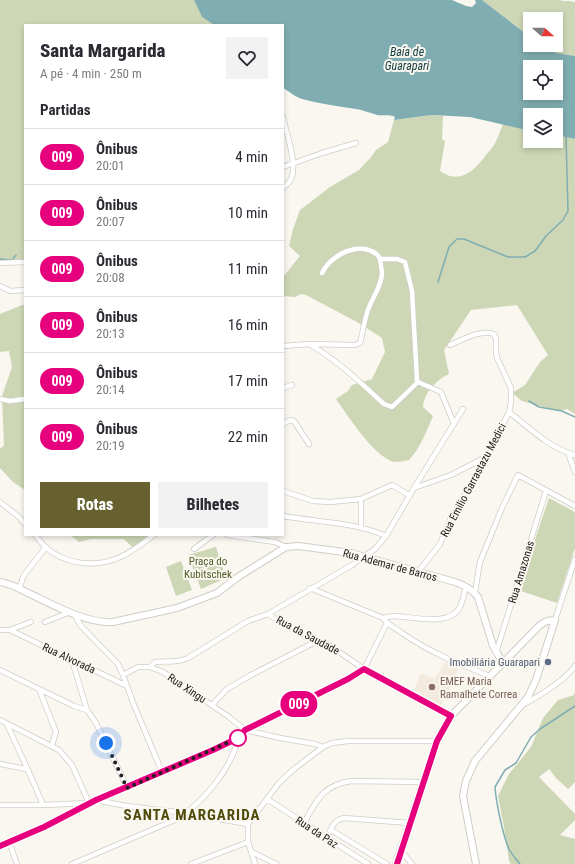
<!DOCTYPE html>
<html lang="pt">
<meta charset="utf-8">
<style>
body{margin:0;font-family:"Roboto Condensed",sans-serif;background:#f2f2f3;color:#2b2b33;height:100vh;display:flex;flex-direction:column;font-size:15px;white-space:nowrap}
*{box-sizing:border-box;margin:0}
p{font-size:13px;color:#7c7c81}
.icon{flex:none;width:22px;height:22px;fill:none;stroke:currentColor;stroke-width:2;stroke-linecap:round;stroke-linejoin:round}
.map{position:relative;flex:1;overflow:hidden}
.sheet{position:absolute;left:24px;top:24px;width:260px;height:512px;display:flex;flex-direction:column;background:#fff;border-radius:0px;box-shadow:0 2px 6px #0003}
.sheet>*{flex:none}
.badge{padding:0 8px;border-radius:13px;font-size:14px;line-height:26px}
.needle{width:26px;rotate:111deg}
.tools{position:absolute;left:523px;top:12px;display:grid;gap:8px}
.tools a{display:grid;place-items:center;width:40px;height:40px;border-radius:0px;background:#fff;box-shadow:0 2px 6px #0003;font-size:20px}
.you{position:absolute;width:20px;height:20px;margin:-10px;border:3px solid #fff;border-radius:50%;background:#1a73e8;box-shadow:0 0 0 6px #1a73e833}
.map>.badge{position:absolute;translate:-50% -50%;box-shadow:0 0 0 2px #fff}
h2{padding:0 16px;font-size:15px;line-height:36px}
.round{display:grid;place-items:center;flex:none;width:42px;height:42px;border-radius:0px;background:#f2f2f3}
.overview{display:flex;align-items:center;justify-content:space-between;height:68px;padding:0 16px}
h1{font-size:19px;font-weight:800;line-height:30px}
.primary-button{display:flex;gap:8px;margin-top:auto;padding:8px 16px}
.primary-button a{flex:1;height:46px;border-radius:0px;background:#66612e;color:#fff;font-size:16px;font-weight:800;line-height:46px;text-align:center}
.primary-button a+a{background:#f2f2f3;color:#2b2b33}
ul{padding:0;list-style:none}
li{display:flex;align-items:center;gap:12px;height:56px;padding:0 16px;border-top:1px solid #e1e1e2}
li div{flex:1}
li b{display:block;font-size:15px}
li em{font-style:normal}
li .badge{min-width:44px;font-weight:700;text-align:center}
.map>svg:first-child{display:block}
.built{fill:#f2ebde}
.green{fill:#cdd7b6}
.water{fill:#80adb1;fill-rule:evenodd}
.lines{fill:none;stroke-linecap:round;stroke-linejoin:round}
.stream{stroke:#80adb1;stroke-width:1.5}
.minor-casing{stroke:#d0cdc7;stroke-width:6}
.tertiary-casing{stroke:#d0cdc7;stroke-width:8}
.minor{stroke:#fff;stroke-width:4.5}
.tertiary{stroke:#fff;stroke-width:6}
.line-casing{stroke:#fff;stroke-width:9}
.line{stroke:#e6007e;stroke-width:6}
.walk{stroke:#22211f;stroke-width:4;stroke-dasharray:0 7.2}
.service-dot{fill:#5c6f8a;stroke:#faf6f0;stroke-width:1.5}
.education-dot{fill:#8d6e63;stroke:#faf6f0;stroke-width:1.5}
.stop-dot{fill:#fff;stroke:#e6007e;stroke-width:2}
.labels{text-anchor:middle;stroke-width:4;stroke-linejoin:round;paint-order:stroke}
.street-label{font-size:11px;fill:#22211f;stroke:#faf6f0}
.park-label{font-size:11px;fill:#505e28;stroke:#faf6f0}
.service-label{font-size:11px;fill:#4e5e75;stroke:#faf6f0;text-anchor:end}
.education-label{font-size:11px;fill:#785e54;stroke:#faf6f0;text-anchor:start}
.water-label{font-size:12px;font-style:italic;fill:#154043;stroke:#faf6f0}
.district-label{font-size:15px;font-weight:bold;letter-spacing:1px;fill:#504a0a;stroke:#faf6f0}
</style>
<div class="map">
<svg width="575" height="864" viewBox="0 0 575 864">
<rect width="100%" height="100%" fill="#faf6f0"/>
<path class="built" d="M445 662 458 669 441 706 414 690 421 673 435 679Z"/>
<path class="green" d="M0 0H194L202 17 214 25H25V260L0 262Z
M482 0H559C565 2 569 0 575 2V56L556 53 542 45H556V19H530V37Z
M431 115 443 116 442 139 445 141 440 171C460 185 474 171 486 155 489 151 492 148 494 145 498 138 500 131 503 124L530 131V141H556V135L575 139V414L567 409 558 411 522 401 512 393 525 385 540 362 548 355 517 305 471 310 444 350 449 374C436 380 424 393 423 407L433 416C426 432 421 447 409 460 404 461 395 463 391 461 371 452 348 416 336 399L348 391 352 385 372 379 385 352 382 338 357 322 306 295 301 294 295 297 283 296V277L300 256 289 246 293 229 300 210 330 187 359 170 371 157 376 150 388 142 394 120Z
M22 305H25V490L13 482 0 468V449L4 445 2 396 12 367 9 351 0 352V314Z
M549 498 575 512V548L557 603 518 590Z
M70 535H148L133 548 124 539H91L79 542Z
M216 547 226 578 201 589 188 555Z
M181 561 192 590 176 596 166 567Z
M575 692V782L568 789 557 779 549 769 539 777 575 814V820L560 835 575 839V864H511L509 861 504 827 498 796 509 774 531 747 543 718 558 700 574 695Z"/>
<path class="water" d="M194 0H452L466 6 472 7 476 3 475 0H482L530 37V45H542L556 53 575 56V139L556 135V115H530V131L470 117 431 115 394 120 395 117C389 114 383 116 377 115 370 113 363 110 356 109 338 106 320 104 302 99 295 97 289 91 283 88V25H214L202 17ZM530 67H556V93H530Z"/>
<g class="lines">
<path class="stream" d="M0 259 12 260 16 255
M438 282 449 247 457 239H464L508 257H525L535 251 546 236 563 220 568 211 566 135
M529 401 539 407 562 411 575 417
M520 864C516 859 512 855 509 849 503 836 496 802 495 787L505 770 516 763 531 737 540 729 575 706"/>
<g class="minor-casing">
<path id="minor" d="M283 117C286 132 298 165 291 179 290 182 286 185 283 188
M283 167 322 153 356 143
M380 259H397L405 262 412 291 417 380 418 382 441 392 454 424
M0 263 25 262
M0 286 10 291 25 290
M311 345C338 361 361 383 384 404L392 407 418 382
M283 346 310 344 355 345 360 343C363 332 364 321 368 310 372 298 382 286 382 272 381 268 381 261 379 257 377 253 373 252 369 250 351 245 330 257 322 273
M283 388 292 385
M0 399 10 401 25 399
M509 412C529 428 550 448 575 455
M283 424 290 420 294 421 309 444
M568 453 575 472
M414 488 451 475 486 457
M283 491 313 501 330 502 361 499 392 485 410 496
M361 499V527
M0 502 19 517 25 524
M283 516C317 522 354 522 386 536
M35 535C38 539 42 543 45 547 65 564 94 568 118 558 131 553 143 543 154 535
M227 535 275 542 286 547
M194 549 213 535
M418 572 440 544 451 518 487 457 509 412 511 402V388L497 358 496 352V339L494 334C480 329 462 340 450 345
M310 588 383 618C388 625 395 628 402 633 429 652 459 664 490 676
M19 589 24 575 46 547
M475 592 480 562 502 508 518 475 575 506
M74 614 81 626 118 664 123 675 134 705 162 772
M268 614 295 631 317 641 326 643 364 669 387 623
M383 618C387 617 391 616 395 616 413 617 450 627 460 607 463 601 464 593 466 586
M555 620 575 559
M45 622 70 612
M0 630H10L31 622
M10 630 127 686
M496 653 546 491
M72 660 87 710 96 723 127 787
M150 667 155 662C168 660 174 664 188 658L248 621 268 614 352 565 375 549 386 536 414 488 463 409
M0 670 74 706 87 710
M123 675 138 667H150L163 672 194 693 229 717 245 730 280 738 315 744 323 747
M39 689 56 732 52 745
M212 705 227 689 251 675 317 641
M522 705C539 696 563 682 575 666
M0 720 59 750 72 765 89 803 43 805H0
M7 724C19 751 32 778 43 805
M0 764 26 769
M267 799 368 864
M96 800 126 806 177 812 248 824
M304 823C316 801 323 785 351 781L424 782
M331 830 387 864
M327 838C331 829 333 820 344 818L410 823
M9 842 17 864
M401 851 412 864
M252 852 276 864
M72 864 177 819C203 803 232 768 238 738
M191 864 248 842
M255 864 248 842V824L279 783 294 769 323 747 332 743 348 741H437"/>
</g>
<g class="tertiary-casing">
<path id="tertiary" d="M0 582C9 583 18 588 26 592 50 603 86 624 113 622L177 608 217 593 238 577 286 547 299 546 351 553 455 582C464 585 472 589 478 597L493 646 503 663
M0 846 44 827 96 800 213 750 238 738 245 730 348 679 364 669 451 716
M396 864 437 741 451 716 540 625 547 621 555 620 536 680 528 697 475 761 466 781 463 796 476 864"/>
</g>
<use href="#minor" class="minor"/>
<use href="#tertiary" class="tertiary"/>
</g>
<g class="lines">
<g class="line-casing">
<path id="line" d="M0 846 44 827 96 800 213 750 238 738 245 730 348 679 364 669 451 716 437 741 397 864"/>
</g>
<use href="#line" class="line"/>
<path class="walk" d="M106 743 127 788 238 738"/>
</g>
<circle class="service-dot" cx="548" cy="662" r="4"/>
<circle class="education-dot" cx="432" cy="687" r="4"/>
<circle class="stop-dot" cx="238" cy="738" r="8"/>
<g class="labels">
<g class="street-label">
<text transform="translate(473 480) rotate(-62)" y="4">Rua Emilio Garrastazu Medici</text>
<text transform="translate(390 565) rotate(15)" y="4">Rua Ademar de Barros</text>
<text transform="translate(521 572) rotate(-73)" y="4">Rua Amazonas</text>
<text transform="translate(308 635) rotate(28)" y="4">Rua da Saudade</text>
<text transform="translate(69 658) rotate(25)" y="4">Rua Alvorada</text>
<text transform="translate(187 688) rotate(34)" y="4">Rua Xingu</text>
<text transform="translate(317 832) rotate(33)" y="4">Rua da Paz</text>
</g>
<g class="park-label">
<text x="208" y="565">Praça do<tspan x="208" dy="13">Kubitschek</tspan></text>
</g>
<g class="service-label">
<text x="540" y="666">Imobiliária Guarapari</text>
</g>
<g class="education-label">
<text x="440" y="685">EMEF Maria<tspan x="440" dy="13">Ramalhete Correa</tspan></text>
</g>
<g class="water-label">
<text x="407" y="56">Baía de<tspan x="407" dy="14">Guarapari</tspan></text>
</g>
<g class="district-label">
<text x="192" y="820">SANTA MARGARIDA</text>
</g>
</g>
</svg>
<div class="tools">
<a><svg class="needle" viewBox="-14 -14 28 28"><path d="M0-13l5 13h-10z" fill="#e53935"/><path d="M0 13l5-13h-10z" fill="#7c7c81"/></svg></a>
<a><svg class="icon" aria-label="locate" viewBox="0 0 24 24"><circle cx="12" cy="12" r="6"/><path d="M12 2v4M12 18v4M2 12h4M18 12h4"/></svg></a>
<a><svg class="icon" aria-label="layers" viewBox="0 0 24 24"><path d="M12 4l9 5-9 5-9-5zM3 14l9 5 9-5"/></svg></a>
</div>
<div class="you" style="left:106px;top:743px"></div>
<b class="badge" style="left:299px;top:704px;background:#e6007e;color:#fff">009</b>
<section class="sheet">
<div class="overview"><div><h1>Santa Margarida</h1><p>A pé · 4 min · 250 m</p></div><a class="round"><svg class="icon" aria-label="heart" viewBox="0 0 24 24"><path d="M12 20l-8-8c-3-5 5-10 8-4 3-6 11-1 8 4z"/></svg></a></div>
<h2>Partidas</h2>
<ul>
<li><span class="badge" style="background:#e6007e;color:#fff">009</span><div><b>Ônibus</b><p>20:01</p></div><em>4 min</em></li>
<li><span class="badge" style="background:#e6007e;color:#fff">009</span><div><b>Ônibus</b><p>20:07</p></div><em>10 min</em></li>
<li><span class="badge" style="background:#e6007e;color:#fff">009</span><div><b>Ônibus</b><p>20:08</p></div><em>11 min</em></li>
<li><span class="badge" style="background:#e6007e;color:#fff">009</span><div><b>Ônibus</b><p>20:13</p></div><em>16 min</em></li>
<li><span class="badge" style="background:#e6007e;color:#fff">009</span><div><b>Ônibus</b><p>20:14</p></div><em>17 min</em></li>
<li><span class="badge" style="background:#e6007e;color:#fff">009</span><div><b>Ônibus</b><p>20:19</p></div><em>22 min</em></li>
</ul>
<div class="primary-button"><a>Rotas</a><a>Bilhetes</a></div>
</section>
</div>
